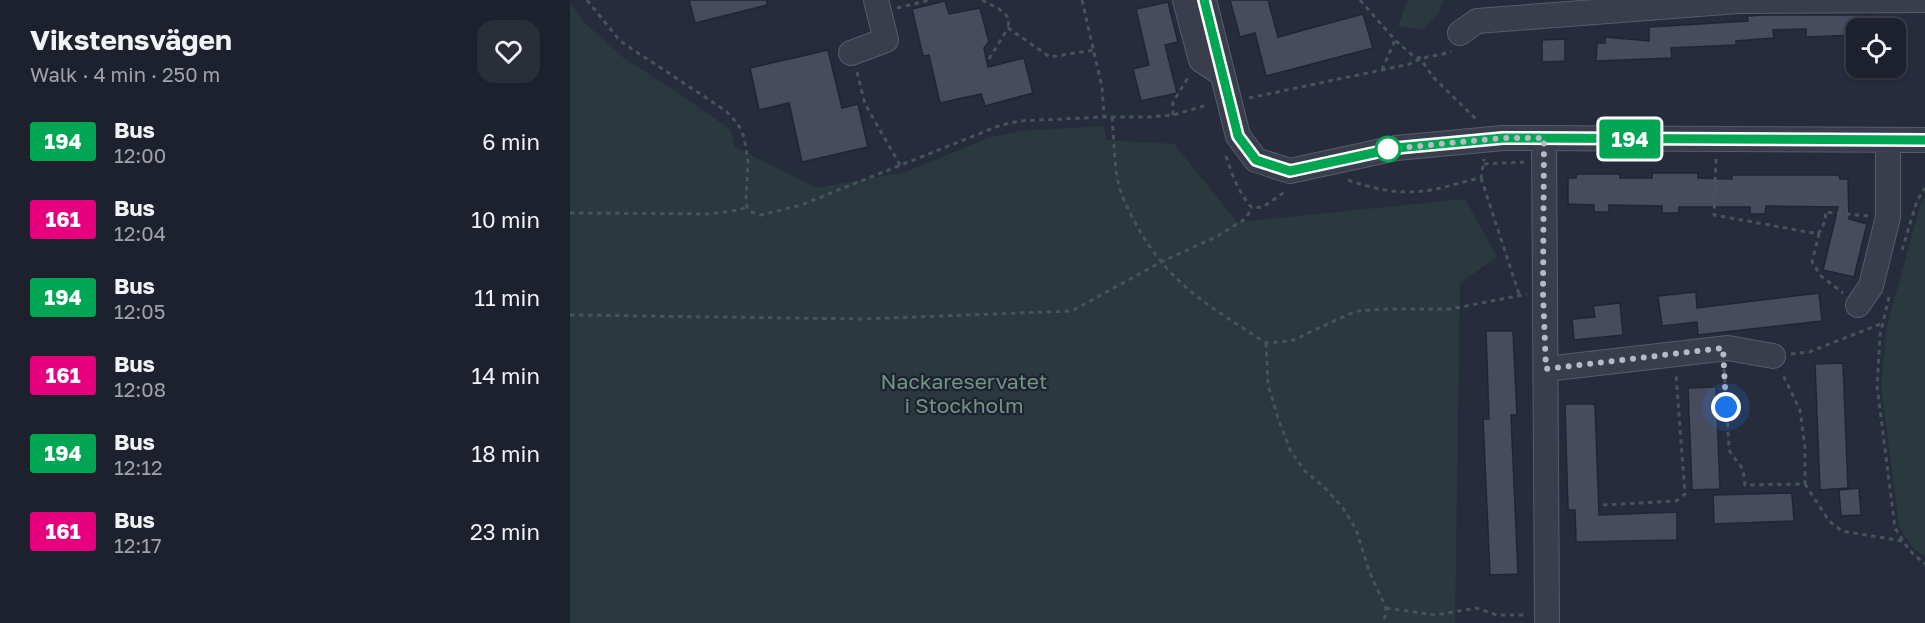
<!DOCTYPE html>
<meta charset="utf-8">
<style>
body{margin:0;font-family:"Golos Text",sans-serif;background:#2a2e39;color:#f1f3f6;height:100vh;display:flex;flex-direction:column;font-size:22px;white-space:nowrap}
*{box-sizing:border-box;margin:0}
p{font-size:20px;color:#a0a3aa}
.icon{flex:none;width:33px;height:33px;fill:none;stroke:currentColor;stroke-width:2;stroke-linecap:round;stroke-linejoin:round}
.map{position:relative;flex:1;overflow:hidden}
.side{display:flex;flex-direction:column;background:#1d212d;width:570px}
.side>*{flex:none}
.badge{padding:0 12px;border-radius:4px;font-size:21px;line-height:39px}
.controls{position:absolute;left:1276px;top:18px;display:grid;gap:12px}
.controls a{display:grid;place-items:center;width:60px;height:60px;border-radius:12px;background:#1d212d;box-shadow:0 2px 4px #0004,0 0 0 2px #3b3e49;font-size:30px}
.you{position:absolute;width:30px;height:30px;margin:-15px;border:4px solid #fff;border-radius:50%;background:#1a73e8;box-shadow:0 0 0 9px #1a73e833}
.map>.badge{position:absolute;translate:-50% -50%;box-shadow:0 0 0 3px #fff}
.round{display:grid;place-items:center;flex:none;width:63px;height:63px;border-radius:18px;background:#2a2e39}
.head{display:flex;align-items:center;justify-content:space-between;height:102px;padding:0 30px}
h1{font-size:28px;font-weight:700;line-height:45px}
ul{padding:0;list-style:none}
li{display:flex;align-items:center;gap:18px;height:78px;padding:0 30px}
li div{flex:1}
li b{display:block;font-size:22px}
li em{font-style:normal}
li .badge{min-width:66px;font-weight:700;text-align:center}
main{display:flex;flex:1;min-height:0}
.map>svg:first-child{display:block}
.green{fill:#2a393e}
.building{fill:#464b5d;stroke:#212533;stroke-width:1.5}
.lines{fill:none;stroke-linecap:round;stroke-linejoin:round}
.minor-casing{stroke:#585c6a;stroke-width:26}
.path{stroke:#47545a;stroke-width:3;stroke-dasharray:4.5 4.5;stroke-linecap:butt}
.minor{stroke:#3a3e4c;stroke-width:24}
.line-casing{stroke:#fff;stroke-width:14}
.line{stroke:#00a651;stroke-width:9}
.walk{stroke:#b6bac7;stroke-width:6;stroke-dasharray:0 10.8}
.stop-dot{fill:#fff;stroke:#00a651;stroke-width:3}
.labels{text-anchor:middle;stroke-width:4.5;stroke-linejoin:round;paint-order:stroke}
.park-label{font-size:21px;fill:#709580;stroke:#1f2331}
</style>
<main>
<section class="side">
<div class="head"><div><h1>Vikstensvägen</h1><p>Walk · 4 min · 250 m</p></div><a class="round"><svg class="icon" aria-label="heart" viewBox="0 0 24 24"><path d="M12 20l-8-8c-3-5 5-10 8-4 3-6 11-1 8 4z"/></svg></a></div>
<ul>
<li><span class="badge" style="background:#00a651;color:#fff">194</span><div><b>Bus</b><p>12:00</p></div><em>6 min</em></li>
<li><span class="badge" style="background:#e6007e;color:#fff">161</span><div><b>Bus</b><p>12:04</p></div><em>10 min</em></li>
<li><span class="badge" style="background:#00a651;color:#fff">194</span><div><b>Bus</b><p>12:05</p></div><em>11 min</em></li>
<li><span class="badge" style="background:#e6007e;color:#fff">161</span><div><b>Bus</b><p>12:08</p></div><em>14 min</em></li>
<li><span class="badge" style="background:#00a651;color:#fff">194</span><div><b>Bus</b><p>12:12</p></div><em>18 min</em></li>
<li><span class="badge" style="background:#e6007e;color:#fff">161</span><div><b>Bus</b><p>12:17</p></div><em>23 min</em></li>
</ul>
</section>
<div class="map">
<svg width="1355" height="623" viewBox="0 0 1355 623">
<rect width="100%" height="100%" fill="#272c3c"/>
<path class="green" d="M838 0H874L868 14 852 30 828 26Z
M0 3 15 23 56 60 107 92 161 130 165 147 247 188 336 172 418 138 450 131 534 126 536 140 604 144 667 222 895 199 927 257 890 283 885 623H0Z
M1355 198V557L1342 547 1329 526 1311 386 1317 326 1351 203Z"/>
<path class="building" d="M119 0H197V5L125 23Z
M660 0H698L708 37 793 14 803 48 696 76 685 33 670 37Z
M375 1 379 14 410 8 419 42 414 48 418 67 454 58 463 93 415 106 411 94 370 103 359 55 353 56 342 9Z
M598 2 608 42 595 45 607 93 571 101 563 69 579 65 566 9Z
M1193 15H1298V28H1287V35L1236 37V29L1203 30 1204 38 1166 41V45L1101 48 1102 58 1026 61 1027 43H1035V37L1079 41V27L1178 21 1177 16Z
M995 39V61L972 62V40Z
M258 50 272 108 288 104 298 147 232 162 219 103 189 110 180 68Z
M1082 173H1128V178L1162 179V175H1269L1270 179H1278L1279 219 1297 224 1284 277 1253 270 1268 207 1196 206 1195 214H1180V207H1109V213H1092V206L1039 205V212H1024V205L998 204V178H1006V174H1050V178H1082Z
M1126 292 1127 308 1249 293 1252 321 1128 335 1127 322 1092 326 1088 296Z
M1050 303 1053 335 1004 340 1002 319 1025 317 1023 306Z
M916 331H943L947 415H941L948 574 920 575 913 419H919Z
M1273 363 1278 488 1250 490 1245 364Z
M1146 387 1150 489 1122 490 1118 388Z
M995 404H1025L1029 515 1107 512V540L1006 542 1005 510H998Z
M1289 488 1291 515 1271 516 1269 490Z
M1222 493 1224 521 1144 524 1143 495Z"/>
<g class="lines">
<g class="minor-casing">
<path id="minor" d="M615 0 631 60 651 73
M634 0 668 136 686 160 720 171 826 148 933 138 1355 140
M890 33 907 21 1168 1 1355 0
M281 53 316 40 306 0
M974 138 977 623
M1288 305 1301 286 1318 217V141
M976 369 1158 348 1203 356"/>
</g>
<path class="path" d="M17 0 50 41 156 111 168 124 174 137 178 161 176 198 177 207 182 212 191 215 231 205 431 125 450 121 534 117H578L603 115 634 106
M412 0 429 9 439 18 438 28
M512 0 532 87 534 117
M790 0 825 40 842 55 850 58 863 77 907 120
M327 8 360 0
M419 59 438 28 480 57 524 50
M812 70 825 40
M287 72 295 104 330 165
M679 98 840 64C855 54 866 58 881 51
M603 115V102L619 76
M542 117C544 137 544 158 547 177 550 193 558 210 566 224 599 285 641 307 696 343L721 341 786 311 816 309H881L957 294
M656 156C662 175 669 193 682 208L693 207 716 191
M1146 159 1144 215 1249 234 1242 262 1251 276 1273 293
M914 164 954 162
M911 178 949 294
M778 180C812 192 840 196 875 187 887 184 899 180 911 178L914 159
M0 213 140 214 169 210 177 207
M1248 234 1256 220 1255 212 1298 216
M1332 250 1347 201 1355 188
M1319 297 1310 335 1307 386 1325 528 1339 550 1355 564
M0 315 293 319 502 311 591 262 646 237 675 219 682 208
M696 343 698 385 709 421 721 452 735 471 755 488 773 508 786 529 799 571 816 608 814 623
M1221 354 1239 352 1313 323
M1154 369 1159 447 1160 452 1173 469 1175 485 1235 484V448L1230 410 1212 373
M1235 484 1259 521 1272 531 1332 541
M1033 505 1106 501 1115 494 1106 374
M816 608 865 615 906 608 927 615H956"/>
<use href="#minor" class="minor"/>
</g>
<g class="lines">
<g class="line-casing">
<path id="line" d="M634 0 668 136 686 160 720 171 826 148 933 138 1355 140"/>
</g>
<use href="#line" class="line"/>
<path class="walk" d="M818 149 933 138H974L973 293 976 369 1153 348 1156 407"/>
</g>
<circle class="stop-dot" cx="818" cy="149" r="12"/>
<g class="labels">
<g class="park-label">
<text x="394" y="389">Nackareservatet<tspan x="394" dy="24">i Stockholm</tspan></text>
</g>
</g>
</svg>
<div class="controls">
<a><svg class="icon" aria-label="locate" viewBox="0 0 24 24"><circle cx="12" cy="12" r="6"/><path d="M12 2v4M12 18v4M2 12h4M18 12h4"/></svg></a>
</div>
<div class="you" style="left:1156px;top:407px"></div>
<b class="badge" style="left:1060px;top:139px;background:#00a651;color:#fff">194</b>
</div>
</main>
